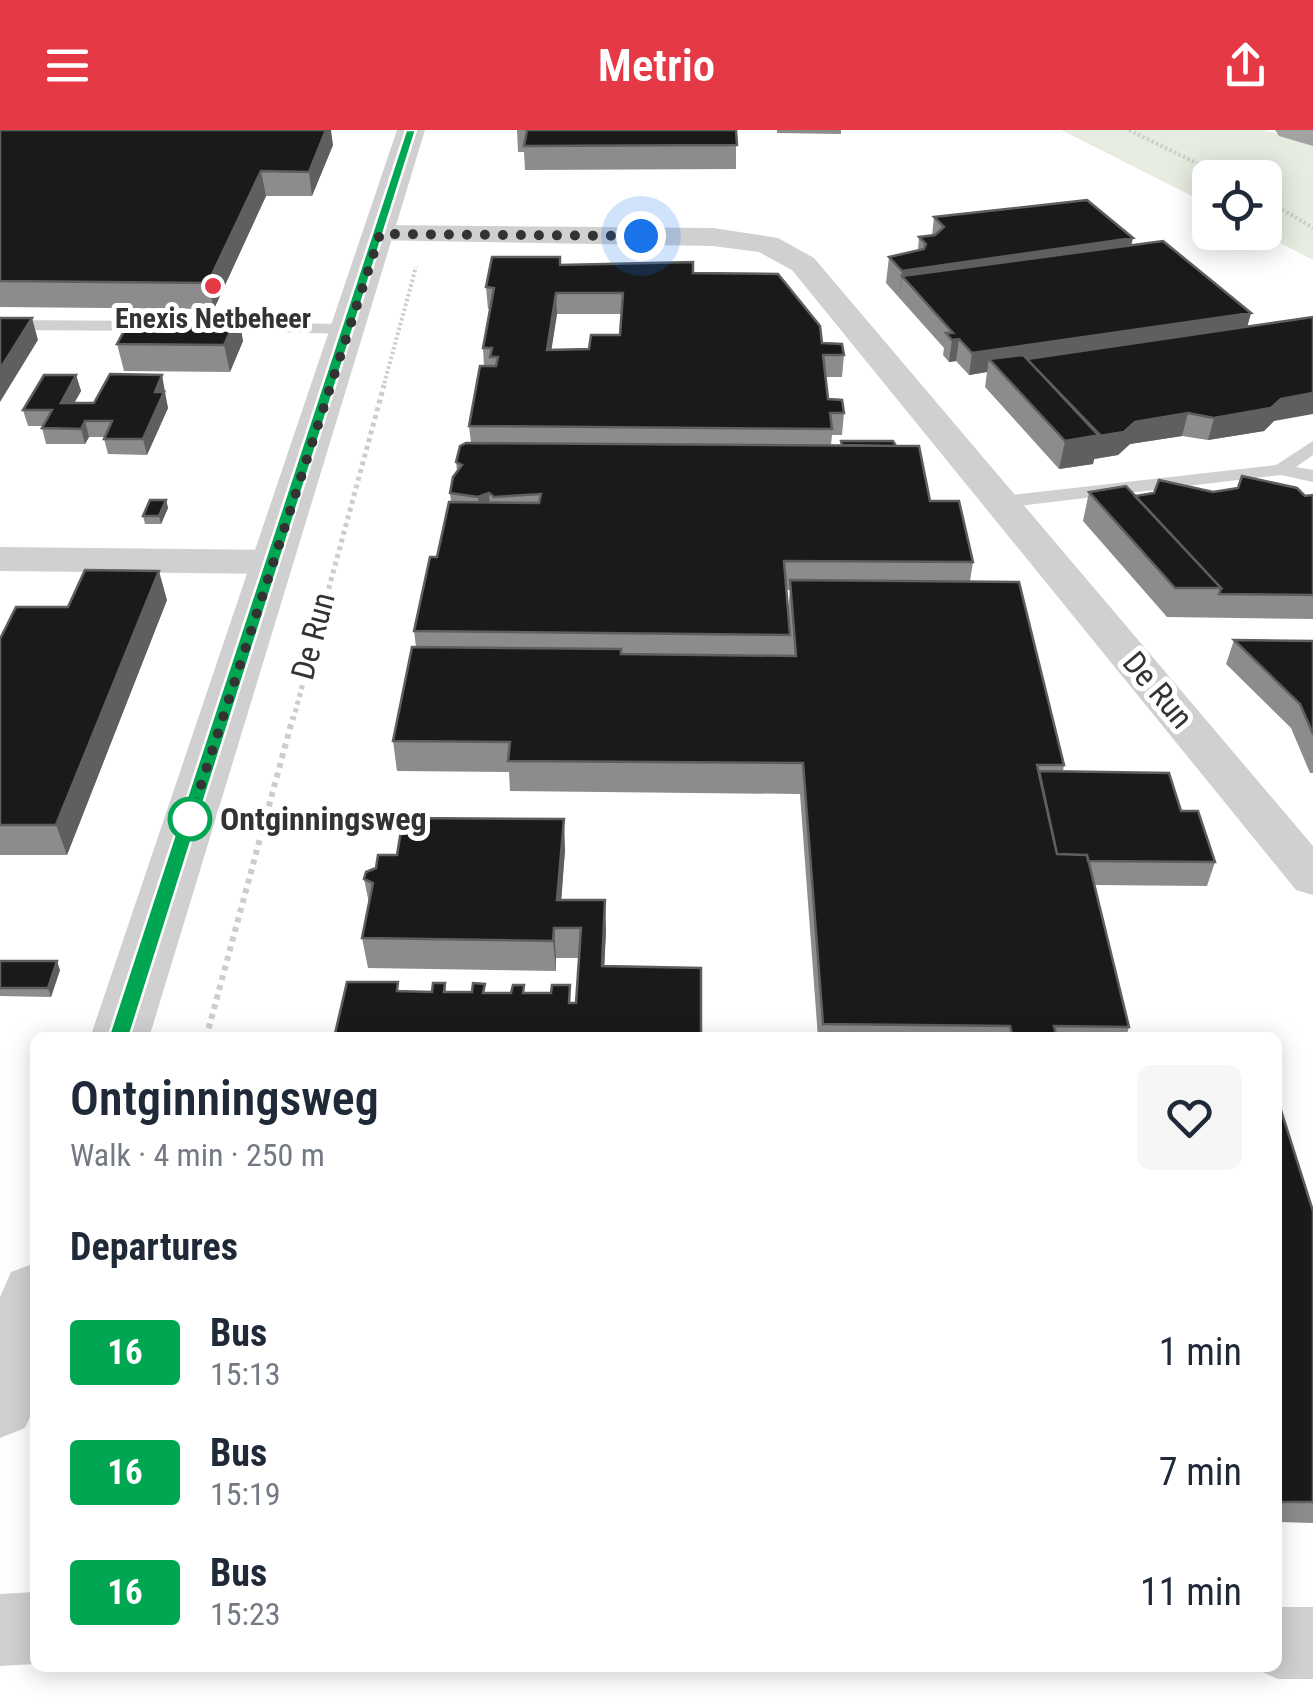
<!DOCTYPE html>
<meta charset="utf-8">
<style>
body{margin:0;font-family:"Roboto Condensed",sans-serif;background:#f6f6f7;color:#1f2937;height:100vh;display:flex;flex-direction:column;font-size:38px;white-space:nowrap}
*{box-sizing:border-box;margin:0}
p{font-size:32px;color:#747a83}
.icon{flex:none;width:55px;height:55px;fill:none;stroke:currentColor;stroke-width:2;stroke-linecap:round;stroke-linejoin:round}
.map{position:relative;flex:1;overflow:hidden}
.side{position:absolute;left:30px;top:902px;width:1252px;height:640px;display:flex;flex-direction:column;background:#fff;border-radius:15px;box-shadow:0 5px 25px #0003}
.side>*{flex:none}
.badge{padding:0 20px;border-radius:8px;font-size:35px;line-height:65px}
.buttons{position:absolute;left:1192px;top:30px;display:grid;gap:20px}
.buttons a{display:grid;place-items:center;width:90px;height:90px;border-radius:15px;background:#fff;box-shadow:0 5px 25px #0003;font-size:50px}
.you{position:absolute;width:50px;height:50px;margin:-25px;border:8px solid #fff;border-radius:50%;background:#1a73e8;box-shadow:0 0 0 15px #1a73e833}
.map>.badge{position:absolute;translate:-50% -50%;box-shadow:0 0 0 5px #fff}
h2{padding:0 40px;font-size:38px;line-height:90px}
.round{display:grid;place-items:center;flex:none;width:105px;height:105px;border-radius:15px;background:#f6f6f7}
.head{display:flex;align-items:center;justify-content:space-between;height:170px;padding:0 40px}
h1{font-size:48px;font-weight:600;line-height:75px}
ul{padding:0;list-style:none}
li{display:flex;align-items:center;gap:30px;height:120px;padding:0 40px}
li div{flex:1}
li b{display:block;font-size:38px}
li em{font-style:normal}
li .badge{min-width:110px;font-weight:700;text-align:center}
header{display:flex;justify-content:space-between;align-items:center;height:130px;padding:0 40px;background:#e63946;color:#fff;font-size:45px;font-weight:600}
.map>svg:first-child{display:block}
.green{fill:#e6ecdf}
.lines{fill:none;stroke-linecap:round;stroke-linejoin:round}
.path-far2{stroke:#cdcdcd;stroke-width:4;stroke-dasharray:2.5 2.5;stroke-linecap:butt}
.path-far1{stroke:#cdcdcd;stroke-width:5;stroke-dasharray:4 4;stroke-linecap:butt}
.path{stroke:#cdcdcd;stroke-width:6;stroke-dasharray:5 5;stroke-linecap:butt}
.service{fill:#d0d0d0;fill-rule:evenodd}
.minor{fill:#d0d0d0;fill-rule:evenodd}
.tertiary{fill:#d0d0d0;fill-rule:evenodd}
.trunk{fill:#a2a2a2;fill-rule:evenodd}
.wall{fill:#8c8c8c;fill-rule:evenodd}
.shaded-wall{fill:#5f5f5f}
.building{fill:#1a1a1a;stroke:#5f5f5f;stroke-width:2.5;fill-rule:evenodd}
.line{fill:#00a651;stroke:#fff;stroke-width:2.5}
.walk{stroke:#333;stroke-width:10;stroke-dasharray:0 18}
.poi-dot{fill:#e63946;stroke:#fff;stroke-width:4}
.stop-dot{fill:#fff;stroke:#00a651;stroke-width:5}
.labels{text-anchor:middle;stroke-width:10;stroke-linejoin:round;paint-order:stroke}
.far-poi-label{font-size:28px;font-weight:bold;fill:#333;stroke:#fff}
.street-label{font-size:32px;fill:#333;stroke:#fff}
.stop-label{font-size:32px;font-weight:bold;fill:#333;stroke:#fff;text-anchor:start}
</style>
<header><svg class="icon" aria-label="menu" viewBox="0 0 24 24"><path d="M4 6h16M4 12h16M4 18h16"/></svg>Metrio<svg class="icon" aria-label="share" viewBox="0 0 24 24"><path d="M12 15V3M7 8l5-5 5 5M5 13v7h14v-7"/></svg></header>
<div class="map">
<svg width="1313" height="1573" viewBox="0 0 1313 1573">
<rect width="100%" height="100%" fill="#fff"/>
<path class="green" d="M1061 0H1264L1313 15V130L1261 103 1265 102V48H1210V75Z"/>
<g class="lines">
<path class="path-far2" d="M1129 0 1227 48
M1265 69 1313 98
M383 258 416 137"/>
<path class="path-far1" d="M293 590 384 255"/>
<path class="path" d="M206 908 293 587"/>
<path class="service" d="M0 190 160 191 168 196 160 201 0 200Z
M210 192 349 194 357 199 349 204 204 200V194Z
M1313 311V325L1296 337 1313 340V352L1281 345 1002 378 993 372 1002 366 1276 335Z"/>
<path class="minor" d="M380 95 713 98 778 108 814 128 1313 716V765L1296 760 792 140 759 122 713 116 370 110 365 104 370 98Z
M0 417 273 420 287 424 293 432 287 440 273 444 0 441Z
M35 1462V1534L0 1536V1464Z
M1278 1477H1313V1549H1278L1253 1538H1278Z"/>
<path class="tertiary" d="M397 0H425L149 908H90Z
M35 1133V1276L25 1298 0 1308V1167L11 1142Z"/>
<path class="trunk" d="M1275 0H1313V16L1279 6Z"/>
</g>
<path class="wall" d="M0 0 333 15 312 66H266L214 179 0 177Z
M517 0H736V39L525 40 524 22H518Z
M777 0H841V4L777 3Z
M934 87 1131 116 1251 183 1247 196 1274 291 1264 301 1208 310 1182 306 1130 314 1118 325 1094 329 1093 334 1059 339 985 257 987 242 969 245 956 231 949 232 943 225 944 218 886 153 889 127 918 120 919 107 932 106Z
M560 127 561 135 693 143 844 225 842 247H826L828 269 844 283 842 305H832L831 315H841V311L930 371 973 432 970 451 1064 635 1063 641 1181 681 1215 732 1207 756 1094 755 1129 897 1126 908H818L800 664 510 661 509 642 397 641 393 611 416 517 414 501 437 427 451 372 450 363 457 341 456 332 471 313 469 296 484 236 483 218 490 179H488L486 157ZM557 184H621L620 205 589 219 551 220ZM786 460H790L788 480Z
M238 185 243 211 230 242 124 241 117 214Z
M76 245 81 261 74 273H94L166 260 164 264 168 278 147 325 108 324 104 309 105 307H89L85 314H46L42 298 43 296H28L23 280Z
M1089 362 1135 366 1213 362 1305 366 1313 365V489L1167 487 1083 391Z
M166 370 168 378 161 394H145L143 386Z
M167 470 67 725H0V509L68 477Z
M1234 510 1313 511V643H1310L1291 598 1226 534Z
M565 720 561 770 606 800 604 836 701 908 399 861 432 862 445 853 446 862 525 863 576 873 579 828H556V841L368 838 362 808 369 773 364 749 376 738 397 725Z
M0 831 60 840 51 867 0 866Z
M1278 971 1313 1081V1393L1278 1392Z"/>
<path class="shaded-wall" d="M326 0H331L333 15 312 66 309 42Z
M261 41 266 66 214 179 208 153Z
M1133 108 1127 134 902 146 899 167 902 141Z
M556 163 557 184 548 242 547 220Z
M1251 183 1245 205 1000 241 989 229 987 242 969 245 972 223Z
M238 185 243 211 230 242 224 215Z
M32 188 38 210 0 272V239Z
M959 209 956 231 949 232 952 210Z
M76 245 81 261 66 288 61 273Z
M162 245 168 278 147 325 143 309 155 262Z
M1313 263V284L1274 291 1264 301 1208 310 1214 288 1281 269Z
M1188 283 1182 306 1130 314 1118 325 1094 329 1093 334 1059 339 1065 311 1100 305 1135 292Z
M85 291 89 307 85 314 81 299Z
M489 363 491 392 480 396 478 367Z
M166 370 168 378 161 394 159 386Z
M159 441 167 470 67 725 56 695Z
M564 689 565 720 559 800 557 770Z
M605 770 606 800 603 866 602 836Z
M554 798 556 828V841L553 811Z
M57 831 60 840 51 867 48 858Z"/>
<path class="building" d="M0 0H326L309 42 261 41 208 153 0 151Z
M527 0H736L737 15 524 16Z
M1087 70 1133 108 902 141 889 127 924 119 926 114 919 107 935 105 944 97 934 87Z
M1163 111 1251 183 972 223 959 209 952 210 946 203H953L902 146Z
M492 127H560V135L693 132V143L778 144 820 196 822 213 842 214 844 225H823L828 269 842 270 844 283H830L832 299 469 296 480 236H496L498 227H490L492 218H483L494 158 486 157ZM556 163H623L620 205H591L589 219 547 220Z
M133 184 238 185 224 215 117 214Z
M1313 187V263L1281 269 1271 278 1214 288 1188 283 1135 292 1124 302 1099 306 1027 229Z
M0 188H32L0 239Z
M1023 225 1100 305 1065 311 989 229Z
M110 244 162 245 155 262H164L143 309H104L112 291H85L81 299 42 298 52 280H23L44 245H76L61 273H94Z
M841 311H893L896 316 842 315Z
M466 313 919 316 930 371H959L973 432 784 431 790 505 414 501 430 427H437L449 372 539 373 541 364 494 367 489 363 478 367 450 363 453 347 462 335 456 332 460 316Z
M1242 346 1297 358 1305 366 1313 365V465L1219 464 1221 458 1135 366 1154 363 1159 350 1213 362 1238 358Z
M1126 356 1221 458H1175L1089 362Z
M150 370H166L159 386H143Z
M85 440 159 441 56 695H0V509L16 477H68Z
M790 450 1019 452 1064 635H1037L1057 724 1087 725 1129 897 1054 896 1057 908H1013L1010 896 823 894 803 633 508 631 510 612 393 611 412 517 621 519V524L796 526Z
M1234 510 1313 511V604L1300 574Z
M1039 641 1169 643 1181 681H1198L1215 732 1088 731 1087 725 1057 724Z
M403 688 564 689 557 770H605L602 836 701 838V908H334L347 852H398L397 861 432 862 433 853H445L444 862H472L473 853 485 854 483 863H511L513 855H524L523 863H551L552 855H570L569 873H576L581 798H554L553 811 362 808 373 753 364 749 366 742 376 738 378 725H397Z
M0 831H57L48 858H0Z
M1278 971 1313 1081V1372H1278Z"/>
<path class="line" d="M406 0H416L129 908 119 916 108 908Z"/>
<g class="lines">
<path class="walk" d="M190 689 380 104 641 106"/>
</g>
<circle class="poi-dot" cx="213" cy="156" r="10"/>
<circle class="stop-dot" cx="190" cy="689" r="20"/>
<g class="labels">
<g class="far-poi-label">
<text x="213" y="198">Enexis Netbeheer</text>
</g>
<g class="street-label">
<text transform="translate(313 506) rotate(-75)" y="11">De Run</text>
<text transform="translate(1158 560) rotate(50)" y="11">De Run</text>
</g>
<g class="stop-label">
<text x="220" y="700">Ontginningsweg</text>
</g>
</g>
</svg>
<div class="buttons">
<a><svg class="icon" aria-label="locate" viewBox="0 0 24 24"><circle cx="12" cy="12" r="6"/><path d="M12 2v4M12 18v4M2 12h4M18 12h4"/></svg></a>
</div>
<div class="you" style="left:641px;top:106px"></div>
<section class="side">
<div class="head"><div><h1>Ontginningsweg</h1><p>Walk · 4 min · 250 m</p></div><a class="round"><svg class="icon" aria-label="heart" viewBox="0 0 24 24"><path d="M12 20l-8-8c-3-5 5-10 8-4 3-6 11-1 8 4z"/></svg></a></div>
<h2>Departures</h2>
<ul>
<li><span class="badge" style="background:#00a651;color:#fff">16</span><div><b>Bus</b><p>15:13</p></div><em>1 min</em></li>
<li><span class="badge" style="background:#00a651;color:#fff">16</span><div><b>Bus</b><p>15:19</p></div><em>7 min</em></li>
<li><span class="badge" style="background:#00a651;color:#fff">16</span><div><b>Bus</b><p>15:23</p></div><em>11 min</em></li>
</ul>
</section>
</div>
